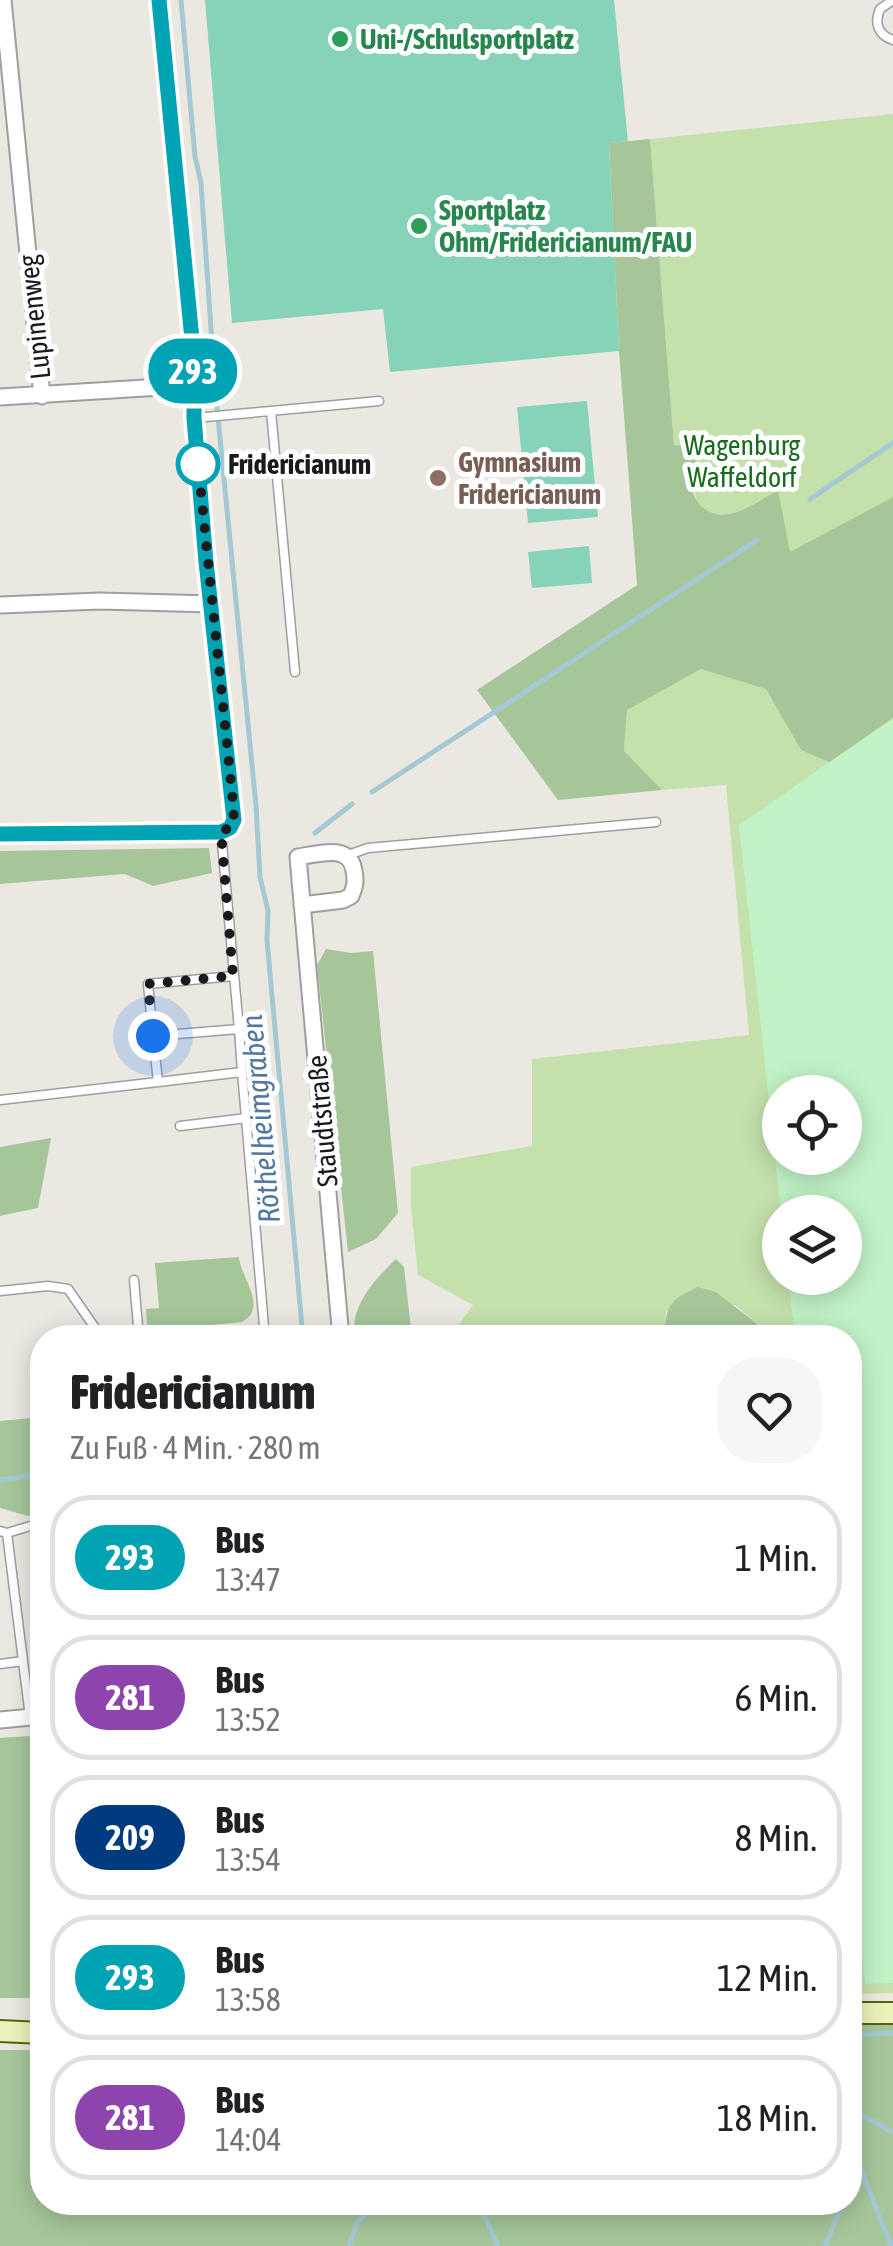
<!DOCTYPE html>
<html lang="de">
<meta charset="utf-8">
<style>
body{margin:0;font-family:"Asap Condensed",sans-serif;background:#f6f6f6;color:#202124;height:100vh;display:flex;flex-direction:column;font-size:38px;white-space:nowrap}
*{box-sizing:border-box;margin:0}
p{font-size:32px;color:#757577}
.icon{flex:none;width:55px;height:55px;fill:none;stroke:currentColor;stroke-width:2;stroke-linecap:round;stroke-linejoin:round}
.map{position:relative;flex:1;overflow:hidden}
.panel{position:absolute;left:30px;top:1325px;width:832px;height:890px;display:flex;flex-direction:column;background:#fff;border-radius:40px;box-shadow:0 5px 25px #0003}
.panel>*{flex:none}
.badge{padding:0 20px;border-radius:32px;font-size:35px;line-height:65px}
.buttons{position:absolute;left:762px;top:1075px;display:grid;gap:20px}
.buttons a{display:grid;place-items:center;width:100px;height:100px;border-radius:50%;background:#fff;box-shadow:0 5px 25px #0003;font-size:50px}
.you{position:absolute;width:50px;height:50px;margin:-25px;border:8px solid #fff;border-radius:50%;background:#1a73e8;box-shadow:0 0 0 15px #1a73e833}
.map>.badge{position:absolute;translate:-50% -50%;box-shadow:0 0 0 5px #fff}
.round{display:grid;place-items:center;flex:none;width:105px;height:105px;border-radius:40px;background:#f6f6f6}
.headline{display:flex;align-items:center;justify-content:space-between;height:170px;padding:0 40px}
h1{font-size:48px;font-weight:800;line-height:75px}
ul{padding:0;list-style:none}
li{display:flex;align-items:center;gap:30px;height:125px;margin:0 20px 15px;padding:0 20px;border:5px solid #e0e0e0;border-radius:40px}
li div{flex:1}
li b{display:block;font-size:38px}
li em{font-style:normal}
li .badge{min-width:110px;font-weight:700;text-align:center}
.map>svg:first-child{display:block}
.grass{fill:#c4e1ab;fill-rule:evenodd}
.forest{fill:#a6c69a}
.park{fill:#c1f2c6;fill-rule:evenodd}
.pitch{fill:#86d3b7}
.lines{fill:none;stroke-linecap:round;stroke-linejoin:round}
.stream{stroke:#a5c9d4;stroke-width:5}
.lane-casing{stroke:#9e9e9e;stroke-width:11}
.street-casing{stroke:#9e9e9e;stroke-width:19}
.secondary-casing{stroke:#586310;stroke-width:24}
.lane{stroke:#fff;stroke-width:8}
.street{stroke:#fff;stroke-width:15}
.secondary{stroke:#edf1b9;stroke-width:20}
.line-casing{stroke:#fff;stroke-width:22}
.line{stroke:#00a3b4;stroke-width:15}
.walk{stroke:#1a1a1a;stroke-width:10;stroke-dasharray:0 18}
.leisure-dot{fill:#2e9e5b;stroke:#fff;stroke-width:4}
.stop-dot{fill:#fff;stroke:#00a3b4;stroke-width:5}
.education-dot{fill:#8d6e63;stroke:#fff;stroke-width:4}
.labels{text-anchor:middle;stroke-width:10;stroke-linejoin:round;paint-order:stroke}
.leisure-label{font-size:28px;font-weight:bold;fill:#27864d;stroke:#fff;text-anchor:start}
.street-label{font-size:28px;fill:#1a1a1a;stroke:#fff}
.park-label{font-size:28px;fill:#166b1f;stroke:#fff}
.education-label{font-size:28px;font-weight:bold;fill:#785e54;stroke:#fff;text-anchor:start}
.stop-label{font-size:28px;font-weight:bold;fill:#1a1a1a;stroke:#fff;text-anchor:start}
.water-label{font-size:30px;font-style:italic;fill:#52779e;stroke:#fff}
</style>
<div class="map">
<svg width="893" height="2246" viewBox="0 0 893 2246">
<rect width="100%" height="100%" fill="#ebe8e1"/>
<path class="grass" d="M893 114V497L789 553 734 514C683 523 693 479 699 446L674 445 650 139Z
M701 669 767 689 801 750 893 790V1993L850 1994V1338L774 1337 735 1305 666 1311 664 1337H450L473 1305 418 1275 411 1207V1167L532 1146V1059L749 1035 726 785 662 790 624 751 627 709ZM780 1092H845V1158H780ZM780 1212H845V1278H780Z"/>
<path class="forest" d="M650 139 674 445 700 446C697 458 691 473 691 485 692 492 696 501 701 506 725 528 755 503 778 490L790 552 893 497V790L801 750 766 689 701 669 627 710 624 751 662 790 558 800 477 690 637 585 619 351 609 143Z
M209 848 212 873 153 886 125 874 0 884V851Z
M326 949 351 953 373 951 398 1213 376 1239 348 1252 317 965Z
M51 1138 38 1208 0 1216V1147Z
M239 1257C241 1279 269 1307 242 1322L153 1331 147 1326 146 1309 159 1308 155 1263Z
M396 1259 404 1267 412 1337H354C351 1305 374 1280 396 1259Z
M698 1287 716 1292 774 1337H664C666 1306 669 1300 698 1287Z
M42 1417V1513L28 1516 0 1508V1421Z
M42 1735V1998H0V1738Z
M893 2023V2246H0V2050H42V2202H850V2024Z"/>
<path class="park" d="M893 718V1983L865 1984 850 1844V1338L795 1337 788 1278H845V1212H781L739 825ZM780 1092H845V1158H780Z"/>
<path class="pitch" d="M205 0H614L628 141 609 143 619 351 390 372 383 309 232 323Z
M587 401 598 517 528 523 517 407Z
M589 546 592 583 532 588 528 552Z"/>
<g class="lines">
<path class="stream" d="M181 0 195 156 201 183 215 387 256 806 260 877 268 911 267 940 303 1338
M810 499 893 443
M372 792 757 540
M315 833 352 804
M0 1480 42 1474
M850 2035 893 2033
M850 2109 893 2132
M850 2127 857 2159 850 2182
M857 2159 891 2246
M478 2202 498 2246
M349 2246 357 2223 377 2202
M825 2246 843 2202"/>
<g class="lane-casing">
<path id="lane" d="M893 0 880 9C874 23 878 35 893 40
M271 411 295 672
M195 418 379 401
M221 832 239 1029 153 1036 148 984 233 976
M348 855 368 848 656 822
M239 1029 242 1072
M153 1036 158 1082 242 1072 265 1338
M0 1100 158 1082
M180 1126 247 1118
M134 1280 139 1338
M0 1291 48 1286 68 1289 102 1338
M179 1338 265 1330
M0 1531 7 1533 37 1524
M7 1533 30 1717
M0 1664 23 1661"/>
</g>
<g class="street-casing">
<path id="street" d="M3 0 42 396
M0 397 193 385
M0 605 100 601 212 604
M0 834 221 832 230 828 234 820 206 562 194 418V360L159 0
M302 905 343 900 351 896C355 887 356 881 354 871 350 843 319 854 298 857L305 936 341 1338
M0 1720 42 1716"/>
</g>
<g class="secondary-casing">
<path id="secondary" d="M850 2013H893
M0 2031 42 2033"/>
</g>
<use href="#lane" class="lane"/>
<use href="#street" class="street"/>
<use href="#secondary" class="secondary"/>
</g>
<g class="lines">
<g class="line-casing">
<path id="line" d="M0 834 221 832 230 828 234 820 206 562 194 418V360L159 0"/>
</g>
<use href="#line" class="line"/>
<path class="walk" d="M153 1036 148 984 233 976 221 832 232 826 234 812 197 454 198 464"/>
</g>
<g class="leisure-dot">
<circle cx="340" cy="39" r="10"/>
<circle cx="419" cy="226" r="10"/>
</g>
<circle class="stop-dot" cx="198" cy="464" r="20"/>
<circle class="education-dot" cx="438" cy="478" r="10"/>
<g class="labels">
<g class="leisure-label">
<text x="360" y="49">Uni-/Schulsportplatz</text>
<text x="439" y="220">Sportplatz<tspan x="439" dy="32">Ohm/Fridericianum/FAU</tspan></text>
</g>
<g class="street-label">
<text transform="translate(34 317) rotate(-96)" y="10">Lupinenweg</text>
<text transform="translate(322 1121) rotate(-95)" y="10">Staudtstraße</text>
</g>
<g class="park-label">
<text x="742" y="455">Wagenburg<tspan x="742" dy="32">Waffeldorf</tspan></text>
</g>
<g class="education-label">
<text x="458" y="472">Gymnasium<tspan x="458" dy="32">Fridericianum</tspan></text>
</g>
<g class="stop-label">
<text x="228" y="474">Fridericianum</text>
</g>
<g class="water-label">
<text transform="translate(261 1119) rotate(-95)" y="10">Röthelheimgraben</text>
</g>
</g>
</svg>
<div class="buttons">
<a><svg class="icon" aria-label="locate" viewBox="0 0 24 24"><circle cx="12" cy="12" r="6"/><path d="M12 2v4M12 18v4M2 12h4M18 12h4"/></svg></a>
<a><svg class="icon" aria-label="layers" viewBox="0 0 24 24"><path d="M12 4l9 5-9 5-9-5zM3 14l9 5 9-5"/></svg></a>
</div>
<div class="you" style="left:153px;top:1036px"></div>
<b class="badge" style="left:193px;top:371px;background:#00a3b4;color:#fff">293</b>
<section class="panel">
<div class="headline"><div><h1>Fridericianum</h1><p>Zu Fuß · 4 Min. · 280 m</p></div><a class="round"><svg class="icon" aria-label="heart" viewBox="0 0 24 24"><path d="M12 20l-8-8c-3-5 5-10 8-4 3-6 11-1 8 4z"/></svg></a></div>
<ul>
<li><span class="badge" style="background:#00a3b4;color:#fff">293</span><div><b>Bus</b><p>13:47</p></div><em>1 Min.</em></li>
<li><span class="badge" style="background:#8e44ad;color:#fff">281</span><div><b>Bus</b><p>13:52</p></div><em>6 Min.</em></li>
<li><span class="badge" style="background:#003b80;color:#fff">209</span><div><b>Bus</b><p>13:54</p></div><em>8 Min.</em></li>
<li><span class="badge" style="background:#00a3b4;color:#fff">293</span><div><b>Bus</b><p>13:58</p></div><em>12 Min.</em></li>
<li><span class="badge" style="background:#8e44ad;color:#fff">281</span><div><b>Bus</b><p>14:04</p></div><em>18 Min.</em></li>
</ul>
</section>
</div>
